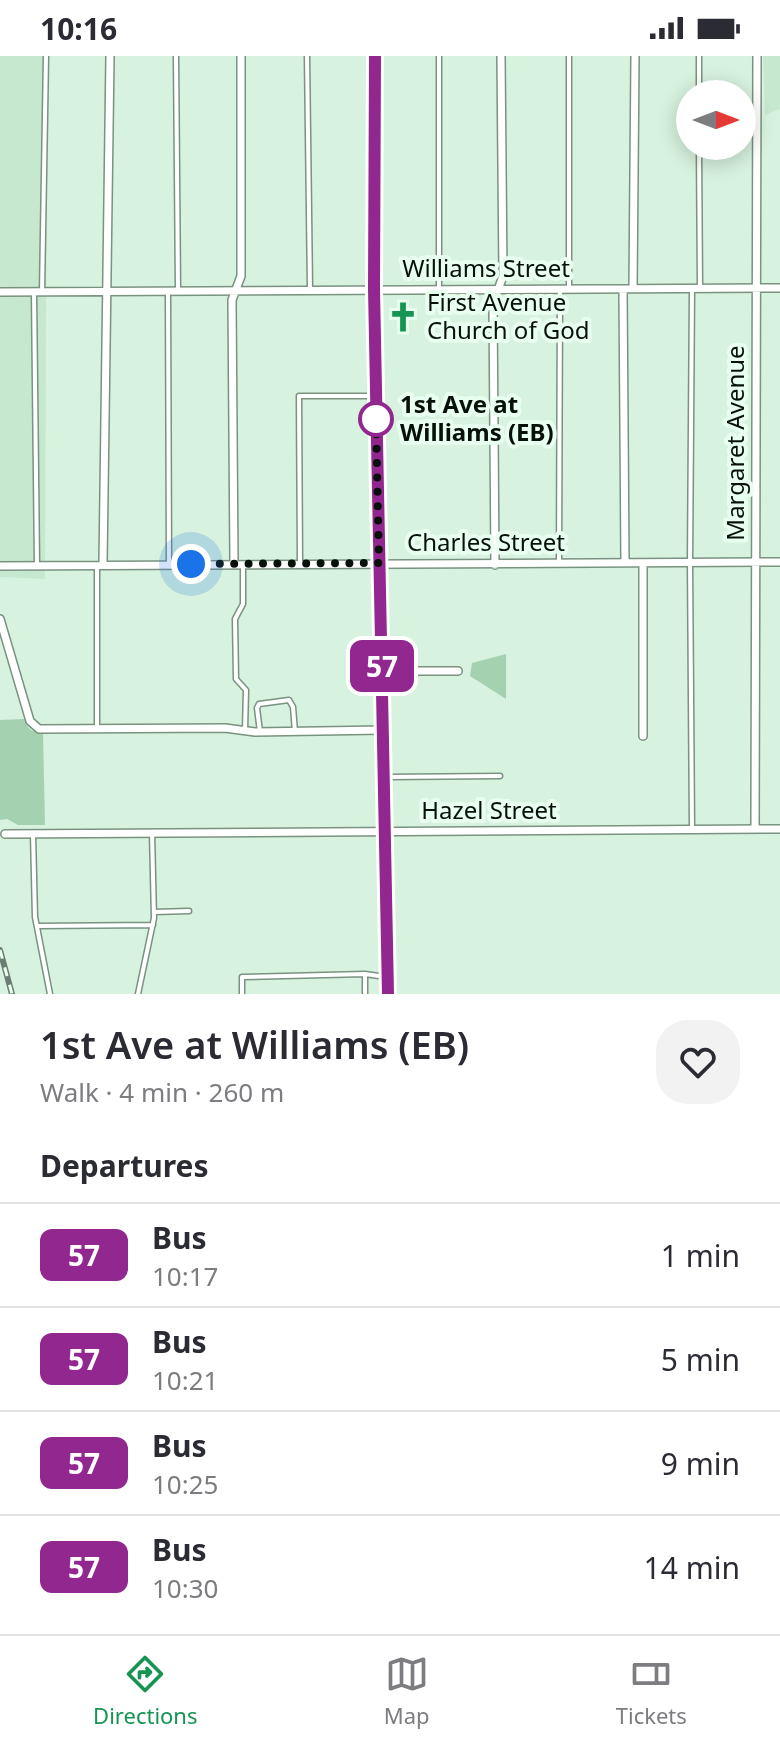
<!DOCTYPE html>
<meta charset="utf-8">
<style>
body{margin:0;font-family:"Noto Sans",sans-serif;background:#f2f2f3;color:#2b2b33;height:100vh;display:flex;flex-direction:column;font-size:30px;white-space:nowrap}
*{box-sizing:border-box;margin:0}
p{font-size:26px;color:#7c7c81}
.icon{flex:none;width:44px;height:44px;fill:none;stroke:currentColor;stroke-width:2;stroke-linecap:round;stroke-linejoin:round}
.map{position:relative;height:938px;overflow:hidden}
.details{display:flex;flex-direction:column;background:#fff;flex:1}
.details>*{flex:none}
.badge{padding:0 16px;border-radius:12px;font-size:28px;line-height:52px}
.needle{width:52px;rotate:90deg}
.controls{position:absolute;left:676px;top:24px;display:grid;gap:16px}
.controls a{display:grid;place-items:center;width:80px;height:80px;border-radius:50%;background:#fff;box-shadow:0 4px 20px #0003;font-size:40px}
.you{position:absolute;width:40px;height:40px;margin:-20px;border:6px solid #fff;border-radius:50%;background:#1a73e8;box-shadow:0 0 0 12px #1a73e833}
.map>.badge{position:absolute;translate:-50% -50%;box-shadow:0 0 0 4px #fff}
h2{padding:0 40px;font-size:30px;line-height:72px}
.round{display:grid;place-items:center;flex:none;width:84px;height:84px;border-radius:32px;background:#f2f2f3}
.summary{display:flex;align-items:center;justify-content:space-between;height:136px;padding:0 40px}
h1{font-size:38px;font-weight:600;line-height:60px}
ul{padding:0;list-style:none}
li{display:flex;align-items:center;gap:24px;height:104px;padding:0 40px;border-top:2px solid #e1e1e2}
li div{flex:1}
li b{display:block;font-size:30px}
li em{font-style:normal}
li .badge{min-width:88px;font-weight:700;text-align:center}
.status{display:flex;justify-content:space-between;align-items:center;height:56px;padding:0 40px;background:#fff;direction:ltr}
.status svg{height:22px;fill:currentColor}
.menu{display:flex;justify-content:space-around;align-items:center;height:112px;border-top:2px solid #e1e1e2;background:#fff;font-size:22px;color:#7c7c81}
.menu a{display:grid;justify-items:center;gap:4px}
.menu .current{color:#169552}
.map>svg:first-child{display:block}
.built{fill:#c6e8cf}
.green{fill:#a4d2b1}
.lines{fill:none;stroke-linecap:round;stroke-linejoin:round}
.lane-casing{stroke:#7a9280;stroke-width:7}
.street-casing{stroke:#7a9280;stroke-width:10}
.secondary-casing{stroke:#7a9280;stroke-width:13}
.lane{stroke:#fff;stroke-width:4}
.street{stroke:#fff;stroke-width:7}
.secondary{stroke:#c7efd7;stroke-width:10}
.rail-casing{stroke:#6c7e71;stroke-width:6}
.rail{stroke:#e8feee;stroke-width:3;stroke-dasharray:9;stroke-linecap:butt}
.line-casing{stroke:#fff;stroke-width:18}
.line{stroke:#91278f;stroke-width:12}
.walk{stroke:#07110a;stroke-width:8;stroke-dasharray:0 14.4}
.stop-dot{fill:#fff;stroke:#91278f;stroke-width:4}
.labels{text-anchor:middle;stroke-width:8;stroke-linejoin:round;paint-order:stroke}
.street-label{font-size:24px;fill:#07110a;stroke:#e8feee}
.poi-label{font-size:24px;fill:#07110a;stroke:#e8feee;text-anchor:start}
.stop-label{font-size:24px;font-weight:bold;fill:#07110a;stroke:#e8feee;text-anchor:start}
</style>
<div class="status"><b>10:16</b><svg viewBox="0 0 49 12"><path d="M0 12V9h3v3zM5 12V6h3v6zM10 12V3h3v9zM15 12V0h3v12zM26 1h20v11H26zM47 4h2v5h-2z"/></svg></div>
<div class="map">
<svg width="780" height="938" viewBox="0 0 780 938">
<rect width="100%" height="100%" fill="#d7f2de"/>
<path class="built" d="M0 0H47L45 523 0 521Z
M763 0H780V53L765 59Z"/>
<path class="green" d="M506 598V643L470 620 472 607Z
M24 663C28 674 32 676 43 677L45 769H18L7 763 0 764V664Z"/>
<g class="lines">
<g class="lane-casing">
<path id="lane" d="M176 0 178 234
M307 0 310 233
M439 0V233
M569 0V232
M699 0V38
M699 90 700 232
M692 234 690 506 692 773
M168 235 169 509
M34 236 37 510
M42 236 46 0
M559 506 560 235
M300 507 299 340H374
M243 510V548L235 563 236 623 246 634 245 674
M97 672V511
M260 676 257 652 259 648 289 644 293 651 295 676
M386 721 500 720
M33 778 35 861 50 938
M154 856 189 855
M37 870 153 869
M365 918V938
M138 938 154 862 152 777
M242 938V921L365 918 386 921"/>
</g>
<g class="street-casing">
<path id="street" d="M623 233 625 507
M633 233 635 0
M0 236 780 232
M234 507 232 244 241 220V0
M643 507V680
M103 508 110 0
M495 509 493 248 503 220 501 0
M0 510 780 506
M0 563 30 665 39 673 225 672 255 676 383 674
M382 615H458
M755 773 757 0
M5 778 780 773"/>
</g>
<g class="secondary-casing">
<path id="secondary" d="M375 0 374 233 388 938"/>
</g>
<use href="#lane" class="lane"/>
<use href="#street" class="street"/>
<use href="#secondary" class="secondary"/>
<g class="rail-casing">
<path id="rail" d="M0 894 12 938"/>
</g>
<use href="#rail" class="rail"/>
</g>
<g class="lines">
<g class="line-casing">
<path id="line" d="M375 0 374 233 388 938"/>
</g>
<use href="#line" class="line"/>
<path class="walk" d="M191 508 379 507 376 363"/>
</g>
<defs>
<g id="church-bare" transform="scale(2.4)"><path d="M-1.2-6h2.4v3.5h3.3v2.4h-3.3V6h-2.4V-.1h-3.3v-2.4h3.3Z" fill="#169552" stroke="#e8feee" stroke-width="2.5" paint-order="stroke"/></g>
</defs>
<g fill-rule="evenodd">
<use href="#church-bare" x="403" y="261"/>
</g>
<circle class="stop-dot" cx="376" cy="363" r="16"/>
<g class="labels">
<g class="street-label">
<text x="486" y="221">Williams Street</text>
<text transform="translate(736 387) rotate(-90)" y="8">Margaret Avenue</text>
<text x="486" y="495">Charles Street</text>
<text x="489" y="763">Hazel Street</text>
</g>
<g class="poi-label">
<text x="427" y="255">First Avenue<tspan x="427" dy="28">Church of God</tspan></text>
</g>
<g class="stop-label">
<text x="400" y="357">1st Ave at<tspan x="400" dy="28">Williams (EB)</tspan></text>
</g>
</g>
</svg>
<div class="controls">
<a><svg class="needle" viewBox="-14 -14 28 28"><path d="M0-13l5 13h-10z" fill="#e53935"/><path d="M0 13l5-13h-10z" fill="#7c7c81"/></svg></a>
</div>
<div class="you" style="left:191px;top:508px"></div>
<b class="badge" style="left:382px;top:610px;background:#91278f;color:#fff">57</b>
</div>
<section class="details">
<div class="summary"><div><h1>1st Ave at Williams (EB)</h1><p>Walk · 4 min · 260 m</p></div><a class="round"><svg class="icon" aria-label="heart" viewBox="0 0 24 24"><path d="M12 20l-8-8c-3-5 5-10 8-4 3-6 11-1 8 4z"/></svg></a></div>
<h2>Departures</h2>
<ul>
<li><span class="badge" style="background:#91278f;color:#fff">57</span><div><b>Bus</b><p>10:17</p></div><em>1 min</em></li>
<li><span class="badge" style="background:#91278f;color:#fff">57</span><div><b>Bus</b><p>10:21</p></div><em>5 min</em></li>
<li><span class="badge" style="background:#91278f;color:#fff">57</span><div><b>Bus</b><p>10:25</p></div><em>9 min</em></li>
<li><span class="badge" style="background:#91278f;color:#fff">57</span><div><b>Bus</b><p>10:30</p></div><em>14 min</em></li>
</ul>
</section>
<nav class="menu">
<a class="current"><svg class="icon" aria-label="directions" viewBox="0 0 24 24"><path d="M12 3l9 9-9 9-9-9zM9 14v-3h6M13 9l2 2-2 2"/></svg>Directions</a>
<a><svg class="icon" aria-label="map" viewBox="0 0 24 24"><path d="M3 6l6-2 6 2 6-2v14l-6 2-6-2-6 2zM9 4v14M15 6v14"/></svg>Map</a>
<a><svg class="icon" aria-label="tickets" viewBox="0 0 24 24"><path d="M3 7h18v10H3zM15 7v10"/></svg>Tickets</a>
</nav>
